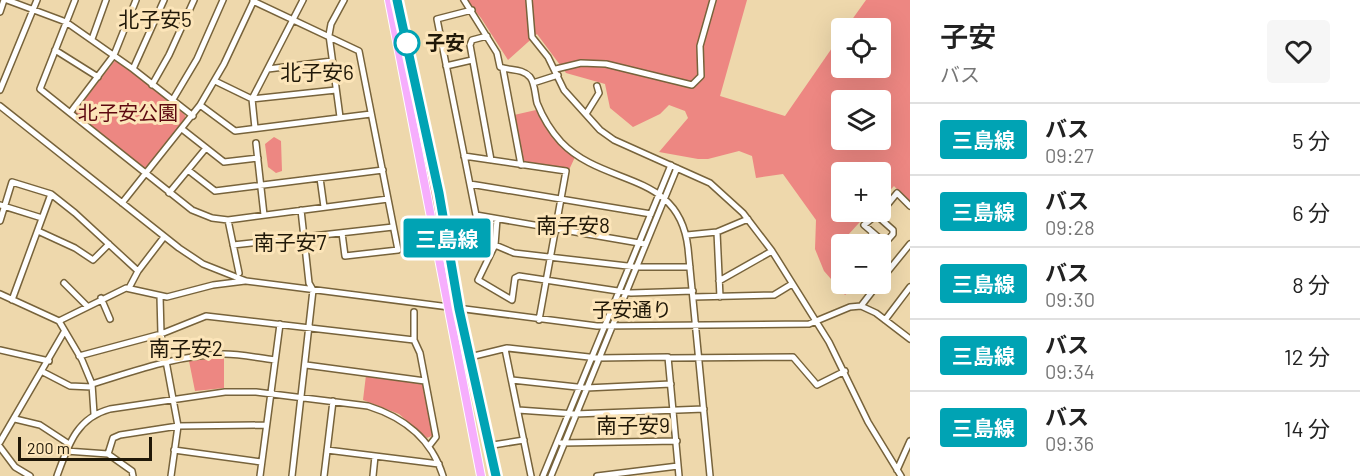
<!DOCTYPE html>
<html lang="ja">
<meta charset="utf-8">
<style>
body{margin:0;font-family:Barlow,"Noto Sans JP",sans-serif;background:#f6f6f6;color:#222;height:100vh;display:flex;flex-direction:column;font-size:22px;white-space:nowrap}
*{box-sizing:border-box;margin:0}
p{font-size:20px;color:#767676}
.icon{flex:none;width:33px;height:33px;fill:none;stroke:currentColor;stroke-width:2;stroke-linecap:round;stroke-linejoin:round}
.map{position:relative;flex:1;overflow:hidden}
.sheet{display:flex;flex-direction:column;background:#fff;width:450px}
.sheet>*{flex:none}
.badge{padding:0 12px;border-radius:4px;font-size:21px;line-height:39px}
.fabs{position:absolute;left:831px;top:18px;display:grid;gap:12px}
.fabs a{display:grid;place-items:center;width:60px;height:60px;border-radius:6px;background:#fff;box-shadow:0 6px 24px #0002;font-size:30px}
.scale{position:absolute;left:18px;bottom:15px;width:134px;box-sizing:border-box;padding-left:6px;border:3px solid #201808;border-top:0;font-size:16px;line-height:21px;white-space:nowrap;color:#201808;-webkit-text-stroke:4px #fce5b9;paint-order:stroke}
.map>.badge{position:absolute;translate:-50% -50%;box-shadow:0 0 0 3px #fff}
.round{display:grid;place-items:center;flex:none;width:63px;height:63px;border-radius:6px;background:#f6f6f6}
.summary{display:flex;align-items:center;justify-content:space-between;height:102px;padding:0 30px}
h1{font-size:28px;font-weight:600;line-height:45px}
ul{padding:0;list-style:none}
li{display:flex;align-items:center;gap:18px;height:72px;padding:0 30px;border-top:2px solid #e0e0e0}
li div{flex:1}
li b{display:block;font-size:22px}
li em{font-style:normal}
li .badge{min-width:66px;font-weight:700;text-align:center}
main{display:flex;flex:1;min-height:0}
.map>svg:first-child{display:block}
.green{fill:#ed8782;fill-rule:evenodd}
.lines{fill:none;stroke-linecap:round;stroke-linejoin:round}
.minor-casing{stroke:#77633b;stroke-width:8}
.highway-casing{stroke:#fff;stroke-width:10}
.minor{stroke:#fff;stroke-width:5}
.highway{stroke:#f6aefd;stroke-width:8}
.line-casing{stroke:#fff;stroke-width:14}
.line{stroke:#00a3b4;stroke-width:9}
.stop-dot{fill:#fff;stroke:#00a3b4;stroke-width:3}
.labels{text-anchor:middle;stroke-width:6;stroke-linejoin:round;paint-order:stroke}
.stop-label{font-size:20px;font-weight:bold;fill:#201808;stroke:#fce5b9;text-anchor:start}
.park-label{font-size:20px;fill:#5d0810;stroke:#fce5b9}
.street-label{font-size:20px;fill:#201808;stroke:#fce5b9}
.neighbourhood-label{font-size:21px;fill:#201808;stroke:#fce5b9}
</style>
<main>
<div class="map">
<svg width="910" height="476" viewBox="0 0 910 476">
<rect width="100%" height="100%" fill="#eed8ac"/>
<path class="green" d="M466 0H747L720 96 785 116 841 35 842 68H880V28H846L866 0H910V203L894 186 881 200 880 172H842V212H869L848 235 854 244H842V284H860L845 295 824 271 815 249 816 220 783 174 756 178 752 156 739 151 708 159H698L659 152 688 118 685 111 669 105 660 114 633 127 610 108 605 84 566 73 537 34 508 60 481 18ZM842 100H880V140H842Z
M117 58 185 115 186 120 145 171 74 113Z
M408 66 444 233 454 301 451 302 411 110Z
M536 110 550 134 575 157 569 170 524 162 514 115Z
M274 137 281 141 282 171 276 173 268 167 265 144Z
M224 357V388L195 391 189 361Z
M366 375 423 383 434 435 427 438 399 414 363 400Z"/>
<g class="lines">
<g class="minor-casing">
<path id="minor" d="M7 0 66 22 133 69 193 116
M75 0 40 89 192 210 212 218 228 220 388 199
M464 0 497 53 500 67C510 71 522 68 530 77 535 83 535 95 537 103 543 118 551 131 561 142 605 188 679 170 688 248L710 476
M529 0 532 37 548 57 564 90 600 130 614 140 710 183 743 213 772 251 829 342 868 422 901 476
M253 1 359 51 398 250 345 256 342 233
M472 10 437 19 476 215 645 244
M0 12 4 0
M487 36 472 40 470 45 491 160
M92 39 106 0
M55 50 98 77
M446 66 472 60
M133 69 164 0
M268 69 332 61
M503 69 521 165
M556 69 581 63 606 64 692 85 701 76 700 46 713 0
M215 81 252 99 336 90
M533 83 558 75
M152 85 169 55 194 0
M0 90 37 0
M172 101 197 59 223 0
M200 105 235 131 371 114
M0 106 179 248 203 264 246 281 597 326 809 324 850 307 861 306 876 313 910 339
M70 113 114 55 136 0
M586 114 599 93 597 86
M340 117 329 35 331 24 344 0
M255 128 252 99 303 0
M182 129 224 162 258 158
M256 143 264 215
M464 156 566 171 539 320
M188 170 215 191 383 170
M320 178 324 207
M470 184 651 214
M169 193 206 148
M122 203 200 105 224 64 254 0
M0 205 42 218
M876 215 893 230V234L885 243 864 225 884 209 897 193 910 206
M497 219 495 245 478 280 512 300 515 278 519 276 631 293 693 291
M228 220 239 273
M0 221 12 182 51 194 75 213 138 271
M38 231 75 248 93 260 109 244
M717 232 720 297
M687 235 717 232 748 219
M863 244 873 233
M233 245 393 227
M495 245 514 253 636 267H690
M880 260 890 268
M719 281 772 251
M880 281 910 244
M64 283 87 306
M129 288 138 271 164 237
M0 294 59 321 126 288 167 297 213 285 245 281
M160 296 161 334 178 426 171 476
M693 297 774 295 792 284
M101 298 110 319
M12 300 51 194
M861 306 878 284
M414 312V340L420 353 436 437 429 446
M885 320 910 287
M59 321 82 360 92 384 94 414
M505 349 531 476
M0 350 49 361
M79 356 161 334 206 316 414 340
M474 356 507 348 598 358 668 357 679 476
M669 358 793 357 817 385 845 371
M306 365 425 381
M43 372 70 386 92 387
M512 380 586 388 671 384
M92 384C135 371 178 355 224 354 241 354 258 358 275 360
M518 410 575 414 704 409
M15 419 40 425 69 444
M0 442 64 332
M561 443 677 441
M493 445 524 440
M0 447 15 467 30 476
M174 450 261 462
M327 450 439 464
M66 451 108 454 132 471 133 476
M108 454 113 438 120 435 178 426 266 425
M897 470 910 441
M57 476C68 446 76 418 110 409L225 392H256L368 406C403 417 432 439 443 476
M260 476 280 324
M292 476 313 290 309 283 301 210
M324 476 333 401
M373 476 375 456
M543 476 671 165
M551 476 677 168
M597 476 678 466"/>
</g>
<g class="highway-casing">
<path id="highway" d="M389 0 481 476
M398 0 439 193 459 309 496 476"/>
</g>
<use href="#minor" class="minor"/>
<use href="#highway" class="highway"/>
</g>
<g class="lines">
<g class="line-casing">
<path id="line" d="M397 0 439 193 459 309 496 476"/>
</g>
<use href="#line" class="line"/>
</g>
<circle class="stop-dot" cx="407" cy="43" r="12"/>
<g class="labels">
<g class="stop-label">
<text x="425" y="50">子安</text>
</g>
<g class="park-label">
<text x="128" y="120">北子安公園</text>
</g>
<g class="street-label">
<text x="632" y="317">子安通り</text>
</g>
<g class="neighbourhood-label">
<text x="155" y="27">北子安5</text>
<text x="317" y="80">北子安6</text>
<text x="573" y="233">南子安8</text>
<text x="290" y="250">南子安7</text>
<text x="186" y="356">南子安2</text>
<text x="633" y="433">南子安9</text>
</g>
</g>
</svg>
<div class="fabs">
<a><svg class="icon" aria-label="locate" viewBox="0 0 24 24"><circle cx="12" cy="12" r="6"/><path d="M12 2v4M12 18v4M2 12h4M18 12h4"/></svg></a>
<a><svg class="icon" aria-label="layers" viewBox="0 0 24 24"><path d="M12 4l9 5-9 5-9-5zM3 14l9 5 9-5"/></svg></a>
<a>+</a>
<a>−</a>
</div>
<div class="scale">200 m</div>
<b class="badge" style="left:447px;top:238px;background:#00a3b4;color:#fff">三島線</b>
</div>
<section class="sheet">
<div class="summary"><div><h1>子安</h1><p>バス</p></div><a class="round"><svg class="icon" aria-label="heart" viewBox="0 0 24 24"><path d="M12 20l-8-8c-3-5 5-10 8-4 3-6 11-1 8 4z"/></svg></a></div>
<ul>
<li><span class="badge" style="background:#00a3b4;color:#fff">三島線</span><div><b>バス</b><p>09:27</p></div><em>5 分</em></li>
<li><span class="badge" style="background:#00a3b4;color:#fff">三島線</span><div><b>バス</b><p>09:28</p></div><em>6 分</em></li>
<li><span class="badge" style="background:#00a3b4;color:#fff">三島線</span><div><b>バス</b><p>09:30</p></div><em>8 分</em></li>
<li><span class="badge" style="background:#00a3b4;color:#fff">三島線</span><div><b>バス</b><p>09:34</p></div><em>12 分</em></li>
<li><span class="badge" style="background:#00a3b4;color:#fff">三島線</span><div><b>バス</b><p>09:36</p></div><em>14 分</em></li>
</ul>
</section>
</main>
